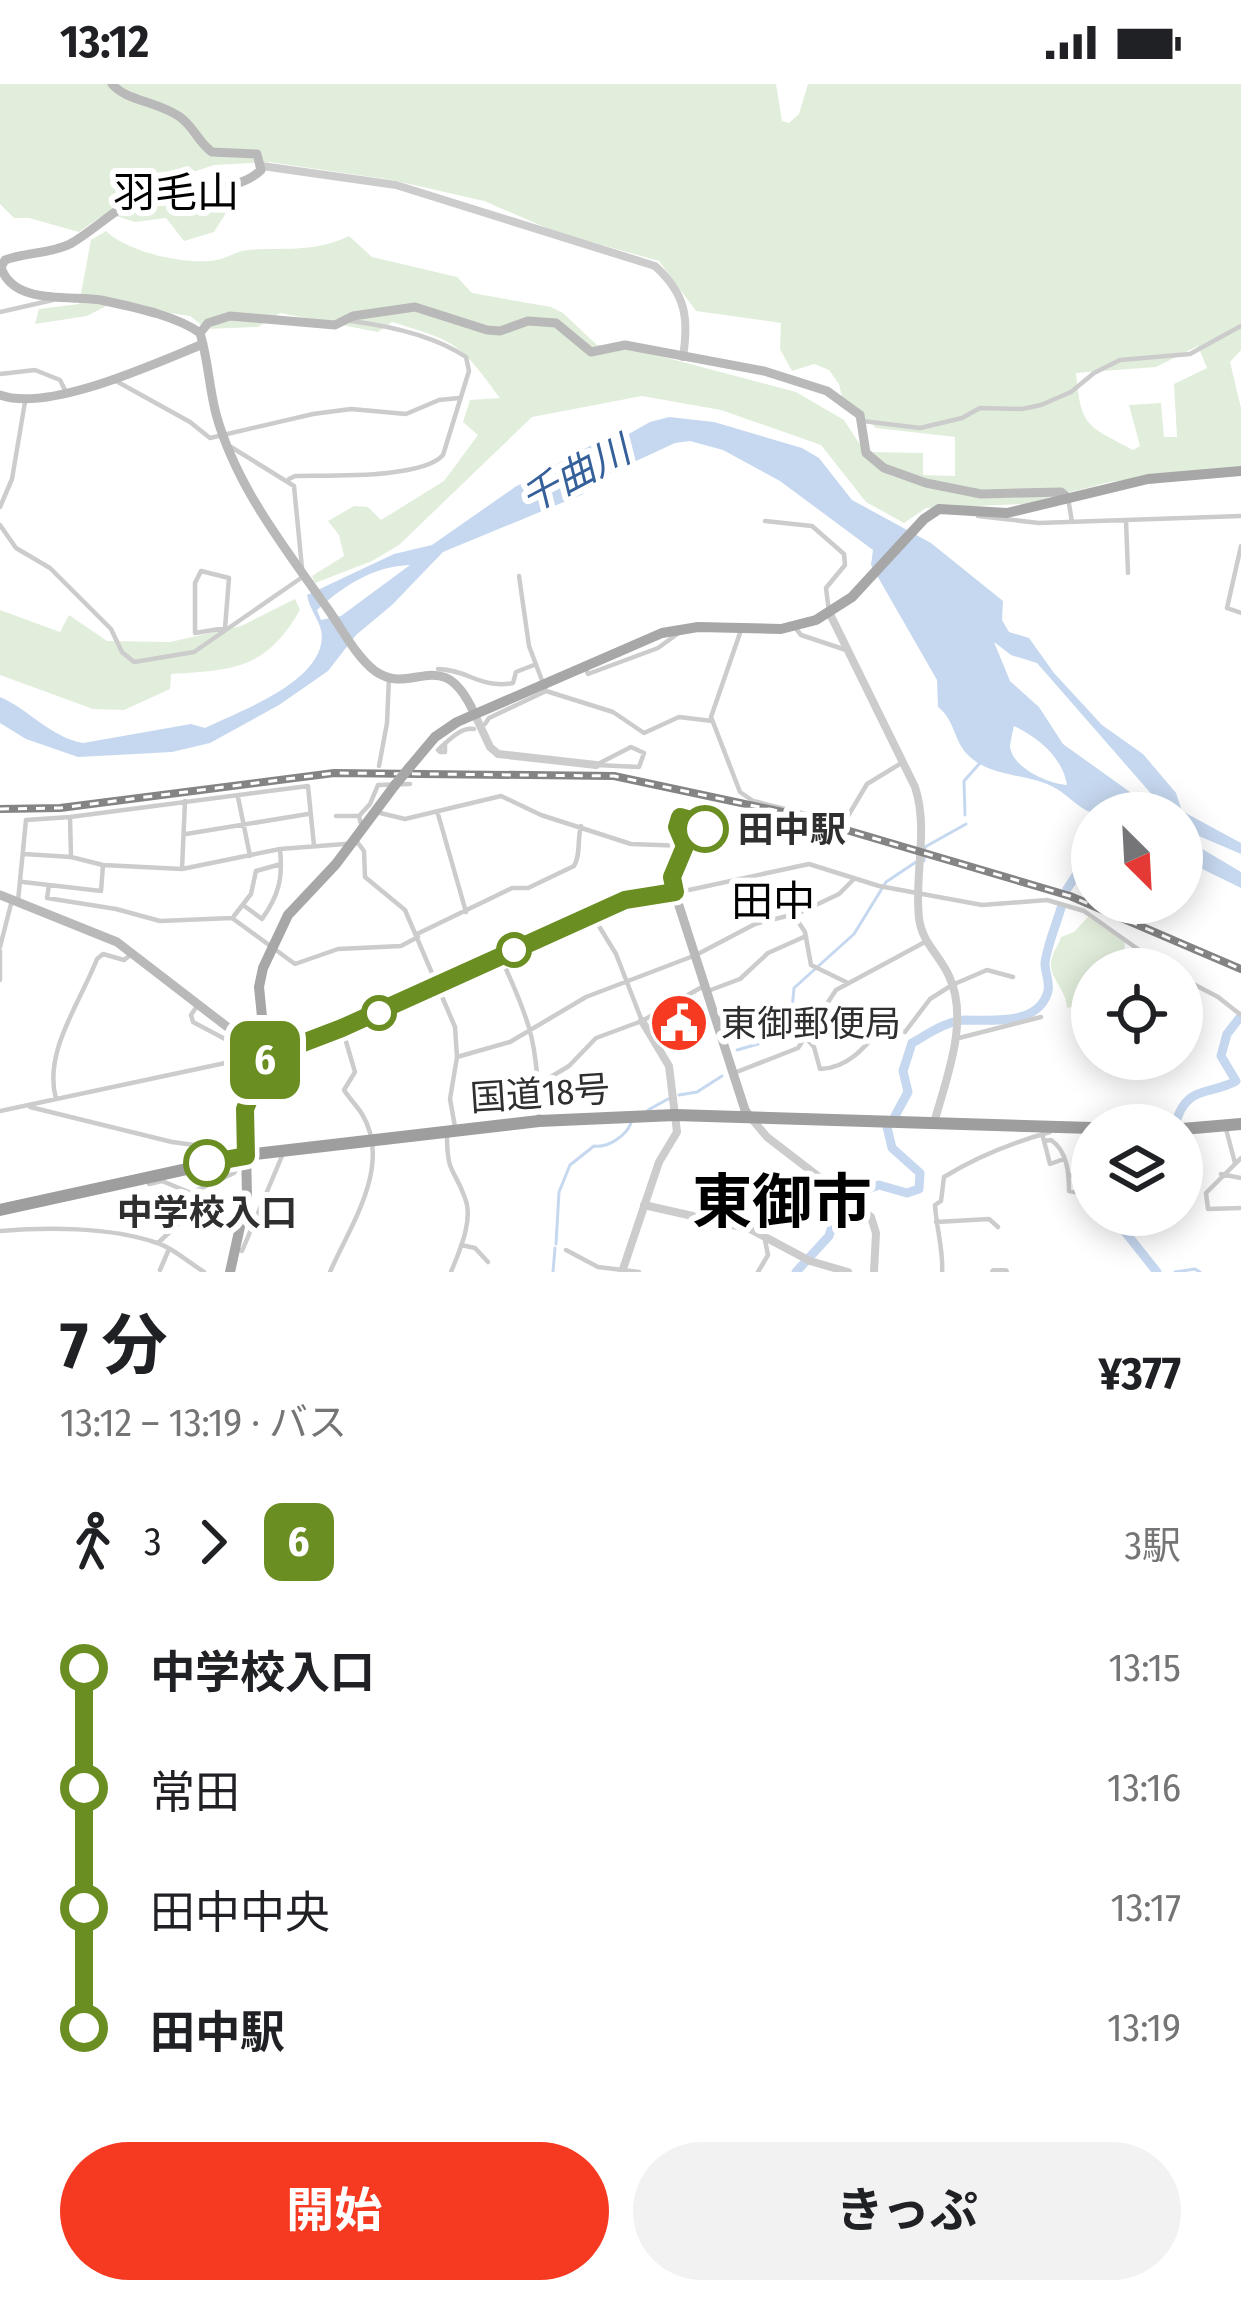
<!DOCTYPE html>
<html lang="ja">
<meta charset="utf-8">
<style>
body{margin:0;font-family:"Fira Sans Condensed","Noto Sans JP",sans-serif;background:#f2f2f2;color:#202124;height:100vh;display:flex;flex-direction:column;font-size:45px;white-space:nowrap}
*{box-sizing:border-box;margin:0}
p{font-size:39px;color:#757577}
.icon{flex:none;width:66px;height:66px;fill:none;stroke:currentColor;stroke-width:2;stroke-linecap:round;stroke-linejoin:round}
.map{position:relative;height:1188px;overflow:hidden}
.side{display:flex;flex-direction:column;background:#fff;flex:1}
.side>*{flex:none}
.badge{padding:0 24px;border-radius:18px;font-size:42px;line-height:78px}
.needle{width:78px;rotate:156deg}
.fabs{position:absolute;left:1071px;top:708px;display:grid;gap:24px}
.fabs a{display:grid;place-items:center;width:132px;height:132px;border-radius:50%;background:#fff;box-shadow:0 6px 30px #0003;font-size:60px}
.map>.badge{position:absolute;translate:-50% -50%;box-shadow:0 0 0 6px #fff}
.legs{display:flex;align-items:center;gap:18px;height:132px;padding:0 60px;font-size:39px}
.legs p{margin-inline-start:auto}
.head{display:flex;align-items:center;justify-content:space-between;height:204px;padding:0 60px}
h1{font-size:66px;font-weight:700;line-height:90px}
.primary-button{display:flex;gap:24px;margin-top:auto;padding:24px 60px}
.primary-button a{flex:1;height:138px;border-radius:72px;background:#f63a22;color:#fff;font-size:48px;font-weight:700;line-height:138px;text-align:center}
.primary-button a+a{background:#f2f2f2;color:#202124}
ul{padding:0 60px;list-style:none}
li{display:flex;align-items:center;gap:42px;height:120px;font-size:45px}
li i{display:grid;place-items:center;width:18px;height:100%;margin:0 15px;background:currentColor}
li i::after{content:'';width:30px;height:30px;margin:-15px;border:9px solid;border-radius:50%;background:#fff}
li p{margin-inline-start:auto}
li:first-child i{background:linear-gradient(#0000 50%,currentColor 0)}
li:last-child i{background:linear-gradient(currentColor 50%,#0000 0)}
.status{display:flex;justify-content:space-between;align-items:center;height:84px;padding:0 60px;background:#fff;direction:ltr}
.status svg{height:33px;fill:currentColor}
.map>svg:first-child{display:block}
.green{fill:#e2eedc;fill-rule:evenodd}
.water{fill:#c6d8ef;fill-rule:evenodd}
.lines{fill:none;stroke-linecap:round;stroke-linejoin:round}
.stream{stroke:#c6d8ef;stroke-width:3}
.river{stroke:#c6d8ef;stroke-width:9}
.minor{stroke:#ccc;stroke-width:4.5}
.tertiary{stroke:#ccc;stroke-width:8}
.secondary{stroke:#b9b9b9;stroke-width:9}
.primary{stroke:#a7a7a7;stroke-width:10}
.trunk{stroke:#9e9e9e;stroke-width:12}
.rail-casing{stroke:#848484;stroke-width:8}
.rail{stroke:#fff;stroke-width:3;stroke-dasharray:9;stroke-linecap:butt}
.primary-bridge{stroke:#a7a7a7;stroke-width:10}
.line-1-casing{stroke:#fff;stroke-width:27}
.line-1{stroke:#6b8e23;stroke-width:18}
.stop-1-dot{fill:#fff;stroke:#6b8e23;stroke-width:6}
.labels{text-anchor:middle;stroke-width:12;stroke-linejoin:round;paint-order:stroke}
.stop-label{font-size:36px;font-weight:bold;fill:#2f2f2f;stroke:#fff;text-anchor:start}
.poi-label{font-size:36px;fill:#2f2f2f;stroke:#fff;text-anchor:start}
.street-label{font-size:36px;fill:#2f2f2f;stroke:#fff}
.water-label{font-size:39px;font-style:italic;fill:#35609a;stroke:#fff}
.quarter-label{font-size:42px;fill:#000;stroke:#fff}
.town-label{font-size:60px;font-weight:bold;fill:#000;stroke:#fff}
</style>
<div class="status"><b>13:12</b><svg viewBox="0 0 49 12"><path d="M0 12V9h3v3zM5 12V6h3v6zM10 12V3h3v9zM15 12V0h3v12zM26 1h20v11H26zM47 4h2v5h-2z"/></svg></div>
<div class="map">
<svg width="1241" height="1188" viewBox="0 0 1241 1188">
<rect width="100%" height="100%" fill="#fff"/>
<path class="green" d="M0 0H776L782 37 789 39 799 30 808 0H1241V266L1230 278 1241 324V382L1110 398 1024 420 926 424 904 439 866 418 821 361 721 326 642 312 532 333 399 461 372 477 315 499 312 492 344 472 339 451 328 437 354 422 368 423 381 436 444 397 478 351 463 338 470 316 500 314C459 258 457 258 392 238L378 248 280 229 258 243 207 245 190 232 110 220 87 232 35 240 39 225 79 220 91 156 106 147C128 169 192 183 221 175 231 172 238 167 248 166 284 163 315 169 349 152L372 173 457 193 472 209 551 223 563 229 597 261 622 262 796 308 844 336 859 359 873 368 923 369V391L955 392V353L876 344 842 313 839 300 829 286 814 280 792 287 780 265 781 239 696 227 659 177 556 148 484 117 392 96 269 78 214 81 181 92 171 101 186 118 226 129 214 148 184 157 166 134 135 138 106 129 79 148 29 134H14L0 120ZM1198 262 1207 284 1174 300 1177 353H1164L1161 319 1129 321 1140 362 1133 366C1087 341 1081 344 1076 289L1156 283Z
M295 515 300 526C266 585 235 586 171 590L170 605 124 626 93 625 0 591V526L60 548 69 531 107 557 170 558 241 542Z
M1088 833 1125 858 1123 885H1092V927L1078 930 1076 922 1067 924C1067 905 1046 892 1052 874 1054 866 1059 860 1061 853L1074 848Z"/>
<path class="water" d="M669 333 714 338 802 364 819 374 852 416 931 459 1003 517 1002 536 1009 548 1029 554 1054 589 1102 641 1143 670 1176 709 1182 727 1241 759V770L1187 747 1182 742V729H1168L1037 579 1011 571 994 558 1010 597 1039 623 1063 660 1130 708 1152 729C1133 729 1112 732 1094 729 1081 727 1067 710 1055 704 1027 688 991 695 967 670 953 655 955 636 938 623L937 596 871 481 873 466 780 397 723 366 690 357 675 359 608 390 581 411 443 468 392 521 356 551 328 587 279 621 210 659 172 668 78 673 26 655 0 639V613C30 626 50 653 83 659L191 640 205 644C238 628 331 595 321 546 318 534 309 524 307 511L394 470 432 461 515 403 590 362 608 354 618 356 650 338ZM410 481 341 532 321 536 317 526C343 502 374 482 410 481ZM1014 642C1038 653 1063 674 1067 701 1050 700 1013 685 1010 663 1010 660 1013 645 1014 642Z
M1182 753 1241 788V804L1182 775Z"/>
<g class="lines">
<path class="stream" d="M965 731 964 697 980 679
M924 777 925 763 966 740
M737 966 758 960 791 936 794 904 854 850 886 798 916 778
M679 1011 697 1008 722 992
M648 1026 668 1015
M556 1160 559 1108 570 1081 594 1062C608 1064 626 1052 631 1039
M553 1188 555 1164
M1175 1188 1195 1185 1200 1188"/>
<path class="river" d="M1067 805 1092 767
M895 1032 908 1008 903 987 912 959C928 950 946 937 965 936 991 936 1039 942 1048 907 1050 897 1045 889 1045 879 1047 862 1056 841 1061 824
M1175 1041C1186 1000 1209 1012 1236 997L1221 972 1227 950 1241 932
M1121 1131 1122 1144 1157 1188
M796 1188 829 1152 840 1115 879 1101 907 1109 919 1105 920 1089 892 1064 887 1043"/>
<path class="minor" d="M0 228 53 216
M0 290 35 286 60 296 66 308
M116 297 190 338 210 354 313 330 351 325 406 330 439 316 459 314
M863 337 920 344 962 334 980 324 1022 325 1041 321 1071 308 1094 289 1120 276 1190 270 1241 242
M231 363 294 402 302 484
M289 395 295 392C328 391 422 395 443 371L469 287 466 273C433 251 390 242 351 237
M1068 414 1072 438
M0 423 12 395 25 318
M978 432 1039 439 1241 432
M1126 436 1128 489
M765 437 812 442 844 470 845 481 826 504 829 528
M0 441 16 464 50 484 111 545 122 568 134 578 194 568 301 494
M1241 462 1227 524 1241 529
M201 487 229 494 225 544 195 549V499Z
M519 492 529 562 546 607 613 628 644 649 679 633 712 637
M797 546 801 551 846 566
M740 549 711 633 740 708 753 717 839 738 848 732 867 700 903 678
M585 583 588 590 658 564 680 548
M438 585C469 586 480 605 513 599L516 588 534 581
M485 640 489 634 546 607
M445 659V668H440L438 666C448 657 460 643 474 645
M631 663 644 669 639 683 596 681Z
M379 682 387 639 389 593
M238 713 250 772
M376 728 405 735 501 712 541 731 631 760 685 762 705 748 702 739 679 733 677 743 685 762
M438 730 466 828
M336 732H359
M70 733 308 702 314 762
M361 740 359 732 370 720 378 701 410 700
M186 750 308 730
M24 770 71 773 103 781 182 785 280 765 358 759 364 767 365 793 405 826 455 943 457 973 450 1015 455 1043
M182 785 185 717
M23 798 101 807 103 781
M49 801 47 814 116 825 160 837 232 834 295 880 338 865 401 862 418 853
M675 809 809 780 879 802 982 821 1047 816 1084 827 1166 885
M18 817 26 736 70 733 71 773
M243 821 262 835C279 811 283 794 280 765
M793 830 805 848 811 881 846 898
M234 832 251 810 256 787 281 780
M594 834 616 870 642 937
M417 850 512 804H528L574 782C581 771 577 755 581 742
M0 863 12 816
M0 867V896
M500 872C531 938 538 961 539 1033
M1182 894 1218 913 1241 931
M708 907 740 895 768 869 806 852
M959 954 1041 933
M807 955 814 963 820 985C849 984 866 962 883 941L905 948 930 915 952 901 987 886 1013 893
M457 973 510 958 586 913 696 871 755 840 799 829 839 810 853 796
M734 989 798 964 836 906 925 858
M539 1000 569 982 596 954 642 937 702 903
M56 1015C43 968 80 919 97 875L103 870 124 876 133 869
M30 1023 172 1058 239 1067
M0 1027 244 975 242 964 193 938 191 931 197 922
M1226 1045 1235 1079
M1042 1050 1044 1057 1051 1056C1067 1067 1069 1088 1069 1107L1092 1111
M447 1051C447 1091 454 1083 465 1114 474 1136 459 1168 451 1188
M1044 1057 1050 1080 1064 1075
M1241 1074 1206 1109 1208 1125 1241 1124
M1221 1090 1241 1094
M1069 1092 1092 1084
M149 1100 162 1097 191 1109
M144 1118 142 1137 178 1140
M184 1130 203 1132 212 1139
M936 1138 989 1135 998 1143
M0 1147C47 1143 109 1143 154 1158 172 1163 188 1178 204 1188
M158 1159 178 1140 191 1109 234 1089 239 1081
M461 1161 475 1164 488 1178
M237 1165 242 1167 282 1072
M566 1166 598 1183 639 1188
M160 1186 169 1165
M330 1188C350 1142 393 1081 362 1030 357 1022 349 1014 344 1006L355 988 342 944
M758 1188 768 1171 765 1156
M942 1188C944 1169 936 1142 935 1121L941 1117 944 1093C978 1072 1011 1059 1050 1048"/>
<path class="tertiary" d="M262 82 396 101 655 182C686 210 689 234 683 273
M830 530 915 703C929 746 914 790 919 834 922 859 939 870 949 892 970 936 946 995 934 1039
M475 631 490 663 498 670 596 681
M751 1034 767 1053 871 1133 876 1149 874 1188
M644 1121 750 1145 810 1177 848 1188
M622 1188 659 1078 677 1048 669 982 642 937
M994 1188H1005"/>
<path class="secondary" d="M112 0C126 17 157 17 180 33 194 43 198 58 212 68L257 70 261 86C235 112 184 100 151 110 120 118 97 145 70 160 50 170 26 168 5 176L1 183C13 222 73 211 101 216 132 223 175 231 200 249 208 275 209 303 216 330 236 402 283 461 325 521 340 541 355 572 375 587 413 614 442 558 474 629
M200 249 208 239 230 232 335 241 353 232 415 223 487 246 500 247 528 237 556 239 591 268 625 261 764 287 827 307 860 331 866 369 884 384 926 399 981 410 1061 408 1068 414
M0 311C48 329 156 279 203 260
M685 762 672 800 745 1026 750 1033
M0 811 117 858 243 955 275 965 295 962 379 929 625 816 675 809"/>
<path class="primary" d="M409 684 435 653 457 638 662 549 698 543 781 545 816 536 852 513 924 435 939 425 1007 429 1148 395 1241 387
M230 1188 247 1111 245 1025 266 972 259 903 263 884 288 831 336 780 395 701"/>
<path class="trunk" d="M1182 1045 1241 1040
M0 1126 255 1070 539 1037 675 1031 1092 1044"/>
<g class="rail-casing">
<path id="rail" d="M0 725 60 724 334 689 614 692 792 730 1070 812 1241 885"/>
</g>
<use href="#rail" class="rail"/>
<path class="primary-bridge" d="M395 701 409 684"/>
</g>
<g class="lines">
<g class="line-1-casing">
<path id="line-1" d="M207 1079 246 1072 245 1025 263 983 266 964 295 962 342 944 625 816 675 808 672 793 685 762 677 743 680 733 702 739 705 745"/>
</g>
<use href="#line-1" class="line-1"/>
</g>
<defs>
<g id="civic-disc" transform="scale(3)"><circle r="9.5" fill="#f63a22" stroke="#fff"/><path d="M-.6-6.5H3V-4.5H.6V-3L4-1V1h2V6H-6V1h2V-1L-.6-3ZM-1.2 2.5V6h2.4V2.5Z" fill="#fff"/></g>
</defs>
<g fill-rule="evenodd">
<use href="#civic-disc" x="679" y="939"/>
</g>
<g class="stop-1-dot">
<circle cx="705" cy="745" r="21"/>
<circle cx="514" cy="866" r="15"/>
<circle cx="379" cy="929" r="15"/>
<circle cx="207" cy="1079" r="21"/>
</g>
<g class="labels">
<g class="stop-label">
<text x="738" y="758">田中駅</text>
<text x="207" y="1141" text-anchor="middle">中学校入口</text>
</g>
<g class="poi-label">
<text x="721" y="952">東御郵便局</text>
</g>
<g class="street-label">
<text transform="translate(540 1009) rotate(-4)" y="13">国道18号</text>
</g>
<g class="water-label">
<text transform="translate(575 390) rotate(-28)" y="14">千曲川</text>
</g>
<g class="quarter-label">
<text x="176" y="123">羽毛山</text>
<text x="773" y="832">田中</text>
</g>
<g class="town-label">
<text x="782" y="1139">東御市</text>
</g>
</g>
</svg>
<div class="fabs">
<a><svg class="needle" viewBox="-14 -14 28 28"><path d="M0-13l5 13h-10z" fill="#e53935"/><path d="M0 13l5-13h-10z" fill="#757577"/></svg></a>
<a><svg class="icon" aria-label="locate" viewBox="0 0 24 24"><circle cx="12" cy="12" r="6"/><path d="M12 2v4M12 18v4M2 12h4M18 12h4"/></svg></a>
<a><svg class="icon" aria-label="layers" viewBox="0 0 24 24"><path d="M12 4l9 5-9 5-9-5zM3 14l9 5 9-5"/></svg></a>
</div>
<b class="badge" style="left:265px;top:976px;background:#6b8e23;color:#fff">6</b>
</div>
<section class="side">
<div class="head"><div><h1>7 分</h1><p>13:12 – 13:19 · バス</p></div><b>¥377</b></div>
<div class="legs"><svg class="icon" aria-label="walk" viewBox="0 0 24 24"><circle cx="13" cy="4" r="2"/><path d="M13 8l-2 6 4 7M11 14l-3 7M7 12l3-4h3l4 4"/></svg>3<svg class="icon" aria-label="forward" viewBox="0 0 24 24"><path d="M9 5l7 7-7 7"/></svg><b class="badge" style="background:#6b8e23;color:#fff">6</b><p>3駅</p></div>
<ul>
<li><i style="color:#6b8e23"></i><b>中学校入口</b><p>13:15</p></li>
<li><i style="color:#6b8e23"></i><span>常田</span><p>13:16</p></li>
<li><i style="color:#6b8e23"></i><span>田中中央</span><p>13:17</p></li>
<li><i style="color:#6b8e23"></i><b>田中駅</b><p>13:19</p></li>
</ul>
<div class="primary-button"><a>開始</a><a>きっぷ</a></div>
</section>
